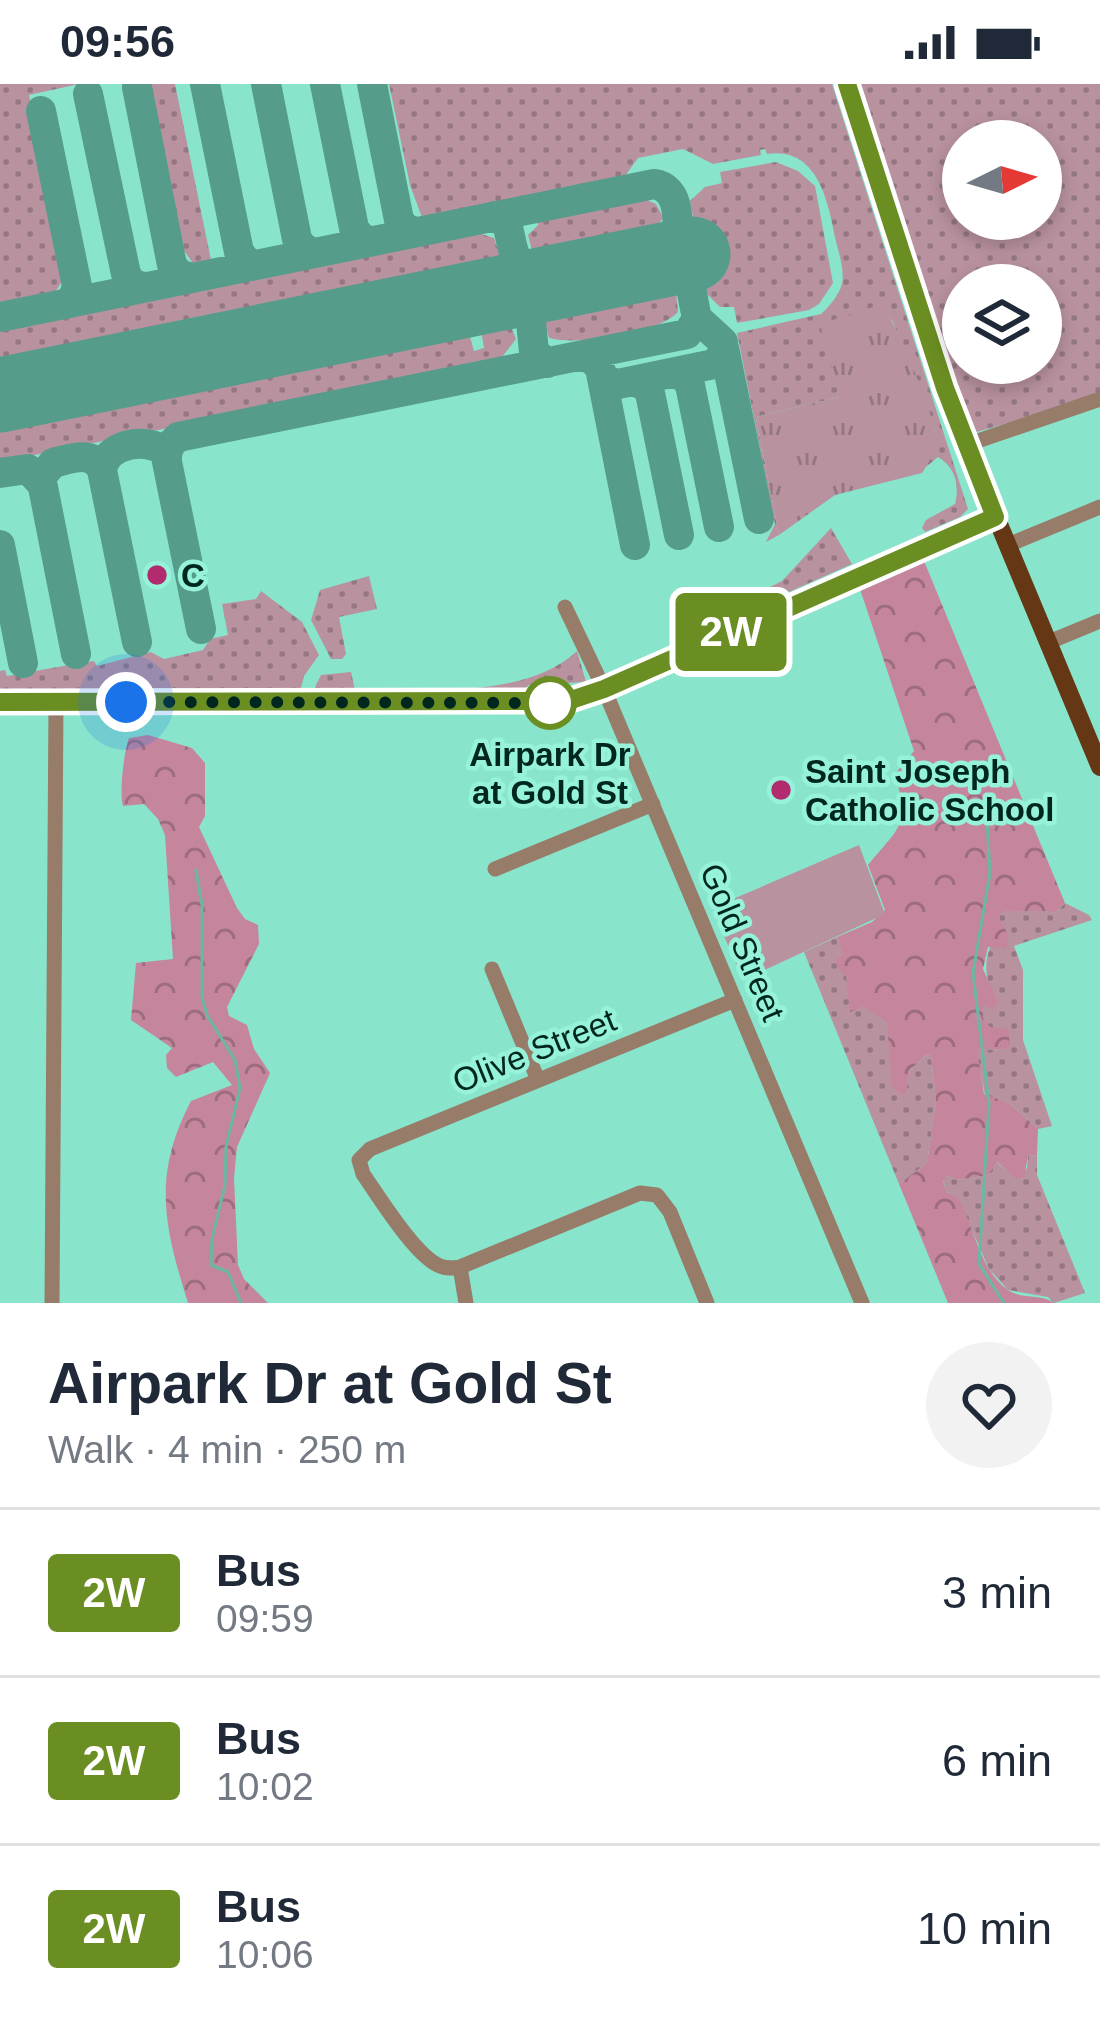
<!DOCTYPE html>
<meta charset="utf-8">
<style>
body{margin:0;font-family:Arial,sans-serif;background:#f2f2f3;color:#1f2937;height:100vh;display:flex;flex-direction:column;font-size:45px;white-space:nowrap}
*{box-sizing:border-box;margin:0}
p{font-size:39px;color:#747a83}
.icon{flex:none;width:66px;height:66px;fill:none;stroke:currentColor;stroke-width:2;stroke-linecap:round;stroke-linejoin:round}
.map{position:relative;height:1219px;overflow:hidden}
.drawer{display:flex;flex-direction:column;background:#fff;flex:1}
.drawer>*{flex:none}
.badge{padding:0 24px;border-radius:9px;font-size:42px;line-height:78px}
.needle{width:78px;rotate:85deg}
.controls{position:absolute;left:942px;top:36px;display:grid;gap:24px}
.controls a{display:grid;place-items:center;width:120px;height:120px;border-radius:50%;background:#fff;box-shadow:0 6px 18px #0003;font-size:60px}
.you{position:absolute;width:60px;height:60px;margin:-30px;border:9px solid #fff;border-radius:50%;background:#1a73e8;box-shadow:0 0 0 18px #1a73e833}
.map>.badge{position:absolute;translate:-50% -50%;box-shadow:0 0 0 6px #fff}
.round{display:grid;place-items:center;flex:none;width:126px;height:126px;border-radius:63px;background:#f2f2f3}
.headline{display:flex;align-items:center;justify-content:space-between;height:204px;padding:0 48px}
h1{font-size:57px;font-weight:700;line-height:90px}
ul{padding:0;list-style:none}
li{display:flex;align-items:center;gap:36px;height:168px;padding:0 48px;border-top:3px solid #e0e1e3}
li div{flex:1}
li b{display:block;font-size:45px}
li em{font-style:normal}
li .badge{min-width:132px;font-weight:700;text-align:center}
.status{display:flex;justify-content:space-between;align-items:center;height:84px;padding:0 60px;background:#fff;direction:ltr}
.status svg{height:33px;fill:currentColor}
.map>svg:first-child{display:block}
.grass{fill:url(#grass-dots);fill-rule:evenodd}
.forest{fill:url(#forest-crowns)}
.park{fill:url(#park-tufts)}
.garden{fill:#b992a0}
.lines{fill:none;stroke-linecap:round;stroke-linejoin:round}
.stream{stroke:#6ab8a3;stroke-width:3}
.taxiway{stroke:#559c8a;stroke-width:30}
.runway{stroke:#559c8a;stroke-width:75}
.minor{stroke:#977c6a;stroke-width:15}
.major{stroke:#653714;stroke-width:18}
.line-casing{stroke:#fff;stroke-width:27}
.line{stroke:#6b8e23;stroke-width:18}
.walk{stroke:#00271e;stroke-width:12;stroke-dasharray:0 21.6}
.poi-dot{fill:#b22b6f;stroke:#96f2d9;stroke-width:4.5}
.stop-dot{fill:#fff;stroke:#6b8e23;stroke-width:6}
.labels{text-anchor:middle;stroke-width:9;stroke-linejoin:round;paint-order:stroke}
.poi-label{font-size:33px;font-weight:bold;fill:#00271e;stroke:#96f2d9;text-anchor:start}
.stop-label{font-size:33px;font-weight:bold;fill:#00271e;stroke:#96f2d9}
.street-label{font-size:33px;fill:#00271e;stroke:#96f2d9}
</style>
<div class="status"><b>09:56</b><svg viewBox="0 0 49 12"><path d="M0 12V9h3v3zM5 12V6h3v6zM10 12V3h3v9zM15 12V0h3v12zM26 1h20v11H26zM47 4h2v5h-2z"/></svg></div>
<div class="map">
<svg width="1100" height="1219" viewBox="0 0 1100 1219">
<defs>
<pattern id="grass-dots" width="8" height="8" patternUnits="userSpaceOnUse" patternTransform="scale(3)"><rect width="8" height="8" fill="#b992a0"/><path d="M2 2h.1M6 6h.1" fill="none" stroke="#947782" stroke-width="1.8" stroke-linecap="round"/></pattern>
<pattern id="forest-crowns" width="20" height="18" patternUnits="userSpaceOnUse" patternTransform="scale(3)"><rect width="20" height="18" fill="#c4859d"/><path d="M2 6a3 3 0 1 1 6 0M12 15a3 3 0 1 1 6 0" fill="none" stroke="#9d6d7f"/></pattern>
<pattern id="park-tufts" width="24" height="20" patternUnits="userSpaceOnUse" patternTransform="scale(3)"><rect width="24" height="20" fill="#b992a0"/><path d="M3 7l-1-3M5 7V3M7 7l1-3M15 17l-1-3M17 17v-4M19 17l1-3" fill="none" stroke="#947782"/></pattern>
</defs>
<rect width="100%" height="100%" fill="#89e4cc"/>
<path class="grass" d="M0 0H79L29 11 65 193 50 216 0 226Z
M149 0H175L211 176 208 182 192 178 181 162Z
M389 0H832L968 425 960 433 925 448 922 444 926 436 955 420C960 401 955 383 938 373L926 383 935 362V347L893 238 881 221 840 313 756 333 779 451 766 458 775 440 737 249 821 230C829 223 839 211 842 200 845 186 838 167 835 153 828 117 817 62 767 70L765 65 760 66 761 71 713 80 683 65 638 74 620 99 424 139 410 101Z
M860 0H1100V312L973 349ZM963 57H1041V135H963ZM963 201H1041V279H963Z
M776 78 798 87 815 102 833 199 819 220 809 226 737 239 734 223H720L707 210 690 117 705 103 722 99 720 88Z
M638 112 656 120 663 133 652 153 544 173 533 171 528 151 538 141V136L546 135V130Z
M469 146 494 154 500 172 493 183 0 286V241Z
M662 203 676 208 678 228C658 250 577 262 549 254L544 235 554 224Z
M499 234 510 240 516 255 499 277 5 377 0 374V337L462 242 467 243 474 267 484 264 481 246H475V242Z
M831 444 852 480 744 528 756 510 782 497Z
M369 492 377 525 339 533 346 570 342 575H331L311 536 320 506Z
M261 507 302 538 319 571 304 592 300 608 163 604 0 607V587L5 586 7 592C35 587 61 582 94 577L97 582 151 568 164 575 203 566 210 555 228 551 222 520 256 515Z
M577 567 586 598 529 601 519 609 317 608 315 603 321 591 351 588 355 606C421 606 527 615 577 567Z
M1065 819 1089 831 1092 836 1014 862 1023 886V956L1052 1042 1038 1045 1009 1019 985 1011 976 966 1004 965 983 934V920L998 918C980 889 984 870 1001 841L999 832 1006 825C1023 830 1037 824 1055 829Z
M837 853 844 872 851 927 862 921 887 939 906 1009 910 986 926 971 931 972 936 1017 927 1079 899 1100 804 868Z
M1037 1071V1091L1085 1209 1054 1219 1048 1213 1008 1206 989 1185 957 1112 947 1108 943 1096 947 1092 957 1096 987 1091 996 1078 1016 1094 1027 1084 1028 1072Z"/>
<path class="forest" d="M924 477 1065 819 1055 829C1038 824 1023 830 1006 826L999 832C1002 845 1013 849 1006 864L988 863 983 885 998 918 993 925 983 921V934L990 943 1008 945 1010 961 1005 965 977 966 984 1010 1009 1019 1038 1045 1037 1071 1028 1072 1024 1093 1016 1095 997 1078 988 1091 957 1096 947 1092 943 1097 947 1108 957 1112C974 1140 979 1186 1008 1206 1022 1216 1041 1209 1054 1219H948L899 1100 927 1079 936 1017 931 972 926 971 910 986 906 1010H900L892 1003 887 939 863 922 850 928 846 892 837 883 836 876 843 871 837 853 872 838 885 826 868 781C901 741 910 742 895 690L914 667 860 505Z
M148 651 192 664 205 679V732L199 743 237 824 245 835 258 841 259 860 227 923 229 932 247 941 254 965 270 989 237 1063 234 1094 238 1181 244 1195 268 1219H188C164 1142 152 1092 191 1017L232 1001 213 978 176 993 167 984 166 971 172 964 131 936 136 879 173 875 165 751 158 735 144 720 123 722C119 707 124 668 129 654Z"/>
<path class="park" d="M882 220C896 240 935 331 936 354 936 366 929 379 922 389L835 411 779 451 756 333 840 313 820 240Z"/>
<path class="garden" d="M859 761 885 830 743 896 712 824Z"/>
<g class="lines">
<path class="stream" d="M987 737 990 789 973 889 989 1020 979 1180 1004 1219
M196 786 202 821V913L207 931 235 976 240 1004 226 1063 225 1101 212 1155 211 1181 228 1188 241 1219"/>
<path class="taxiway" d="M205 0 239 168 247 178 257 181
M266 0 297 155 303 164 314 169
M325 0 354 144 361 154 371 157
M372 0 399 136 405 144 415 148
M137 3 172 181 179 190 191 194
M88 10 126 190 132 200 145 203
M41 27 77 202 74 212 66 220
M494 132 507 140C511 152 511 166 518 177 539 212 615 184 648 177
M383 231C425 222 513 222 514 168
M0 233 654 100C678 103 680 134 675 154
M724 264 759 435
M579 272 592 275 600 284 635 461
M547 279 534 268 530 227 547 204 571 197
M601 289 607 297 618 300 714 280 723 270V258L697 234
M673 289 684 293 690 301 719 443
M633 297 645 302 650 309 679 451
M167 372 169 362 178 353 687 250 697 235 691 204 682 192
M102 386C106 360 146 352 165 368L201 545
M0 389 28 385 41 399
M0 461 23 579
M76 570 41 393 53 379C71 375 92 365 102 386L137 558"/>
<path class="runway" d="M0 311 693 170"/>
<path class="minor" d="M966 361 1100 315
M1008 461 1100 423
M565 523 604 605 862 1219
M1049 558 1100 537
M0 618 568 617 604 605 995 432
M495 785 653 720
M492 885 538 996
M460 1183 466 1219
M52 1219 56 618
M707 1219 670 1128 657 1111 640 1109 460 1183C453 1184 447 1185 440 1182 416 1173 379 1113 363 1090L359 1076 370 1065 735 916"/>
<path class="major" d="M847 0 966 361 1100 683"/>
</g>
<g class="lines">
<g class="line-casing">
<path id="line" d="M0 618 568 617 604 605 995 433 945 304 847 0"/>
</g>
<use href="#line" class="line"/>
<path class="walk" d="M126 618 550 619"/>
</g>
<g class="poi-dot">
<circle cx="157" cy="491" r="12"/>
<circle cx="781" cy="706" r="12"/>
</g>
<circle class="stop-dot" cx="550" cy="619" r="24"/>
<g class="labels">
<g class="poi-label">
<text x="181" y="503">C</text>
<text x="805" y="699">Saint Joseph<tspan x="805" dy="38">Catholic School</tspan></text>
</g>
<g class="stop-label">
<text x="550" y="682">Airpark Dr<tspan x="550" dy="38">at Gold St</tspan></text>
</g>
<g class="street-label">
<text transform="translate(743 858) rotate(67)" y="12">Gold Street</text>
<text transform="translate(534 966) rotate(-22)" y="12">Olive Street</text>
</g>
</g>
</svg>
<div class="controls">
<a><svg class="needle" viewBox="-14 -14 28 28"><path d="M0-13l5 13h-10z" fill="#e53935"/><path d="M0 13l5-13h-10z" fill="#747a83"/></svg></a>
<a><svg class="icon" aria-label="layers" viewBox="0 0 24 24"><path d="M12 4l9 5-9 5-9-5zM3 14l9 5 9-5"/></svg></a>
</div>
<div class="you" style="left:126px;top:618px"></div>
<b class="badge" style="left:731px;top:548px;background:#6b8e23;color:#fff">2W</b>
</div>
<section class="drawer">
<div class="headline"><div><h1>Airpark Dr at Gold St</h1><p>Walk · 4 min · 250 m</p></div><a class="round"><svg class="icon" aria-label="heart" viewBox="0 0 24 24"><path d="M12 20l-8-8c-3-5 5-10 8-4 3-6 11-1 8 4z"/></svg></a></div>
<ul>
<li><span class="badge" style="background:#6b8e23;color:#fff">2W</span><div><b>Bus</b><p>09:59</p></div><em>3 min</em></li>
<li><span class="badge" style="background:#6b8e23;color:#fff">2W</span><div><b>Bus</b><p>10:02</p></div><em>6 min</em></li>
<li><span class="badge" style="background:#6b8e23;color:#fff">2W</span><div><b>Bus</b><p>10:06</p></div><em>10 min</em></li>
</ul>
</section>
